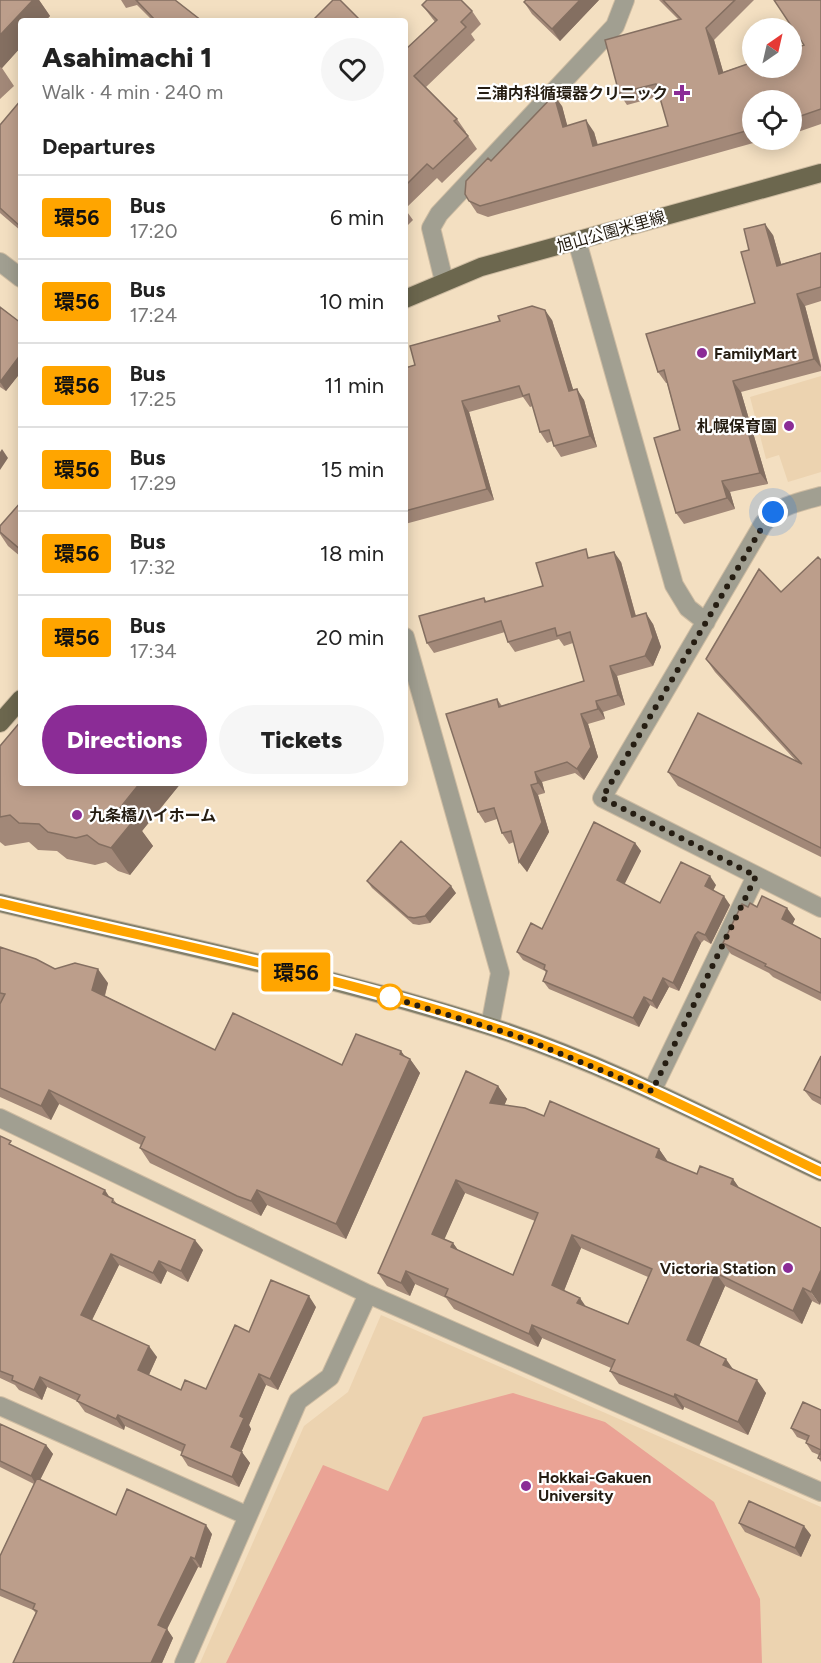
<!DOCTYPE html>
<meta charset="utf-8">
<style>
body{margin:0;font-family:Figtree,"Noto Sans JP",sans-serif;background:#f6f6f6;color:#222;height:100vh;display:flex;flex-direction:column;font-size:22px;white-space:nowrap}
*{box-sizing:border-box;margin:0}
p{font-size:20px;color:#767676}
.icon{flex:none;width:33px;height:33px;fill:none;stroke:currentColor;stroke-width:2;stroke-linecap:round;stroke-linejoin:round}
.map{position:relative;flex:1;overflow:hidden}
.details{position:absolute;left:18px;top:18px;width:390px;height:768px;display:flex;flex-direction:column;background:#fff;border-radius:6px;box-shadow:0 3px 15px #0003}
.details>*{flex:none}
.badge{padding:0 12px;border-radius:4px;font-size:21px;line-height:39px}
.needle{width:39px;rotate:34deg}
.fabs{position:absolute;left:742px;top:18px;display:grid;gap:12px}
.fabs a{display:grid;place-items:center;width:60px;height:60px;border-radius:50%;background:#fff;box-shadow:0 3px 15px #0003;font-size:30px}
.you{position:absolute;width:30px;height:30px;margin:-15px;border:4px solid #fff;border-radius:50%;background:#1a73e8;box-shadow:0 0 0 9px #1a73e833}
.map>.badge{position:absolute;translate:-50% -50%;box-shadow:0 0 0 3px #fff}
h2{padding:0 24px;font-size:22px;line-height:54px}
.round{display:grid;place-items:center;flex:none;width:63px;height:63px;border-radius:32px;background:#f6f6f6}
.summary{display:flex;align-items:center;justify-content:space-between;height:102px;padding:0 24px}
h1{font-size:28px;font-weight:800;line-height:45px}
.cta{display:flex;gap:12px;margin-top:auto;padding:12px 24px}
.cta a{flex:1;height:69px;border-radius:36px;background:#8b2c96;color:#fff;font-size:24px;font-weight:800;line-height:69px;text-align:center}
.cta a+a{background:#f6f6f6;color:#222}
ul{padding:0;list-style:none}
li{display:flex;align-items:center;gap:18px;height:84px;padding:0 24px;border-top:2px solid #e0e0e0}
li div{flex:1}
li b{display:block;font-size:22px}
li em{font-style:normal}
li .badge{min-width:66px;font-weight:700;text-align:center}
.map>svg:first-child{display:block}
.built{fill:#ecd3b0}
.green{fill:#eaa395}
.lines{fill:none;stroke-linecap:round;stroke-linejoin:round}
.street-casing{stroke:#cebca2;stroke-width:20}
.secondary-casing{stroke:#cebca2;stroke-width:20}
.primary-casing{stroke:#cebca2;stroke-width:20}
.street{stroke:#a19f91;stroke-width:18}
.secondary{stroke:#827f6a;stroke-width:18}
.primary{stroke:#6c674e;stroke-width:18}
.wall{fill:#a28878;fill-rule:evenodd}
.shaded-wall{fill:#846f61}
.building{fill:#bc9e8b;stroke:#846f61;stroke-width:1.5;fill-rule:evenodd}
.line-casing{stroke:#fff;stroke-width:14}
.line{stroke:#ffa500;stroke-width:9}
.walk{stroke:#251d12;stroke-width:6;stroke-dasharray:0 10.8}
.poi-dot{fill:#8b2c96;stroke:#fff;stroke-width:2}
.stop-dot{fill:#fff;stroke:#ffa500;stroke-width:3}
.labels{text-anchor:middle;stroke-width:4.5;stroke-linejoin:round;paint-order:stroke}
.poi-label{font-size:16px;font-weight:bold;fill:#251d12;stroke:#fff;text-anchor:end}
.street-label{font-size:16px;fill:#251d12;stroke:#fff}
</style>
<div class="map">
<svg width="821" height="1663" viewBox="0 0 821 1663">
<rect width="100%" height="100%" fill="#f3dfc1"/>
<path class="built" d="M821 376V472L788 482 779 455 766 459 750 397Z
M381 1315 821 1507V1663H200L304 1426 348 1392Z"/>
<path class="green" d="M513 1393 605 1422 714 1502 760 1599 762 1663H226L323 1465 388 1491 423 1417Z"/>
<g class="lines">
<g class="street-casing">
<path id="street" d="M577 241 674 585 688 608 706 622
M0 262 21 278
M444 281 431 228 439 214 615 26 625 0
M821 496C799 502 779 505 763 524L602 798 821 908
M405 637 500 973 490 1026
M652 1091 756 876
M0 1118 368 1294 330 1377 298 1401 184 1663
M368 1294 821 1492
M0 1406 248 1516"/>
</g>
<g class="secondary-casing">
<path id="secondary" d="M0 903C163 942 329 975 489 1026 604 1063 712 1120 821 1172"/>
</g>
<g class="primary-casing">
<path id="primary" d="M405 299 481 267 821 173
M0 723 21 699"/>
</g>
<use href="#street" class="street"/>
<use href="#secondary" class="secondary"/>
<use href="#primary" class="primary"/>
</g>
<path class="wall" d="M0 0H39L50 16 45 21H21V47L2 68 14 86 0 99Z
M121 0H175L202 21H153L137 5 126 8Z
M599 0 560 41 532 14 524 2Z
M659 0H754L714 40 723 72 804 45 821 0V124L792 134V100H753V140H775L766 142 764 140 488 217 477 213 469 201 562 106 567 126 594 132 598 145 668 126 660 96 627 105 619 93 678 19Z
M422 5 472 11 481 24 471 34 475 40 426 87 457 119 466 132V133L477 149 442 183 437 178 405 209V50L435 22Z
M21 100V231L0 213V125Z
M405 209 413 220 405 228Z
M773 235 781 264 821 253V301L805 306 821 365V371L741 392 768 484 730 492 735 509 684 524 676 513 680 430 667 383H666L658 372 755 303 749 250Z
M0 307 21 323V372L6 391 0 387Z
M552 320 573 390 584 400 597 447 561 457 554 446 552 441 547 443 540 432 533 406 530 407 523 397 469 412 494 500 405 524V368Z
M21 502V557L8 546 0 534V526Z
M592 558 621 562 636 616 653 624 661 647 653 666 617 676 625 705 603 712 605 719 588 724 598 757 584 780 575 773 542 782 545 793 538 795 549 832 527 872 514 842 509 844 502 833 497 819 485 823 478 812 497 699 502 706 584 681 573 643 564 646 559 639 515 652 508 642 505 632 434 653 427 643 484 598 487 602 543 586Z
M821 560V857L678 786 668 772 796 761 715 672 706 659 781 592Z
M0 746 21 783H181L142 831 153 846 130 875 118 871 106 862 95 865 67 859 57 851 38 850 29 842 5 846 0 842Z
M635 843 641 851 624 885 660 903 716 885 713 890 730 905 711 944 704 940 701 943 679 991 669 987 657 1009 650 1005 639 1027 549 989 543 981 546 973 545 971 523 960 517 952Z
M367 881 456 893 430 923 419 925 413 924 372 888Z
M757 907 795 919 792 924 821 939V1001L773 977 769 973 731 954 723 943Z
M0 947 55 969 108 983 105 996 215 1050 342 1065 401 1051 404 1056 410 1059 420 1073 346 1239 267 1205 261 1216 248 1210 150 1163 140 1148 141 1145 59 1104 51 1120 0 1097Z
M821 1056V1105L812 1100 804 1090Z
M498 1086 507 1099 504 1105 659 1149 668 1162 697 1174 733 1179 820 1305 812 1301 802 1324 725 1286 699 1346 766 1393 748 1435 684 1407 683 1410 619 1384 610 1371 611 1368 542 1338 538 1347 454 1309 446 1298 415 1284 410 1296 387 1286 378 1273ZM465 1193 535 1221 513 1275 458 1250 453 1243 444 1239ZM581 1248 648 1277 628 1324 585 1306 564 1291Z
M0 1136 14 1147 113 1199 117 1204 203 1250 188 1282 167 1271 161 1284 119 1265 92 1320 157 1357 149 1375 181 1390 206 1389 249 1332 316 1307 278 1390 266 1385 249 1425 251 1429 241 1452 250 1463 239 1487 188 1466 181 1455 182 1452 125 1426 124 1430 85 1412 77 1401 47 1387 42 1400 19 1390 15 1385 0 1378Z
M821 1410V1462L818 1458 819 1455 812 1452 806 1443 807 1441 797 1437 791 1428Z
M0 1424 46 1445 53 1454 40 1480 116 1515 212 1534 201 1568 198 1567 167 1629 173 1638 162 1663H13L36 1613 33 1610 0 1596V1556L34 1484 0 1467Z
M739 1523 811 1535 801 1557 745 1532Z"/>
<path class="shaded-wall" d="M33 0H39L50 16 45 21H21V47L2 68 0 67V35Z
M580 0H599L560 41 552 29Z
M706 28 714 40 727 85 719 74Z
M554 95 562 106 571 139 563 127Z
M586 120 594 132 601 158 593 146Z
M765 224 773 235 785 277 777 266Z
M797 294 805 306 821 368 814 359Z
M545 310 552 320 577 402 569 391Z
M21 354V372L6 391 0 382Z
M733 381 741 392 768 484 760 473Z
M577 389 584 400 597 447 590 436Z
M462 401 469 412 494 500 487 489Z
M2 449 8 458 0 470V452Z
M722 481 730 492 735 509 727 498Z
M614 552 621 562 639 628 632 617Z
M646 613 653 624 661 647 653 666 645 656Z
M610 666 617 676 625 705 618 695Z
M596 701 603 712 605 719 598 709Z
M581 714 588 724 598 757 584 780 577 769Z
M535 772 542 782 545 793 538 783Z
M140 783H181L142 831 153 846 130 875 111 848 120 808Z
M531 785 538 795 549 832 527 872 519 862Z
M635 843 641 851 622 889 617 880Z
M710 876 716 885 711 895 705 886Z
M451 886 456 893 430 923 425 916Z
M724 896 730 905 711 944 705 935Z
M787 908 795 919 790 930 782 919Z
M695 935 701 943 679 991 673 983Z
M98 969 108 983 102 1005 92 990Z
M663 978 669 987 657 1009 652 1001Z
M644 997 650 1005 639 1027 633 1018Z
M401 1051 409 1062 410 1059 420 1073 346 1239 336 1224Z
M498 1086 507 1099 500 1116 490 1103Z
M49 1090 59 1104 51 1120 41 1106Z
M659 1149 668 1162 656 1157Z
M733 1179 742 1192 731 1184Z
M456 1180 465 1193 441 1247 432 1234Z
M105 1190 112 1201 103 1194Z
M257 1190 267 1205 261 1216 251 1201Z
M572 1235 581 1248 561 1298 552 1285Z
M195 1240 203 1250 188 1282 181 1271Z
M453 1243 462 1256 451 1247Z
M111 1254 119 1265 89 1326 81 1315Z
M159 1261 167 1271 161 1284 153 1273Z
M821 1270V1302L820 1305 811 1292Z
M406 1271 415 1284 410 1296 401 1283Z
M716 1273 725 1286 696 1353 687 1340Z
M803 1288 812 1301 802 1324 793 1311Z
M309 1296 316 1307 278 1390 270 1379Z
M580 1298 589 1311 577 1303Z
M532 1325 542 1338 538 1347 529 1334Z
M149 1346 157 1357 146 1381 138 1370Z
M726 1359 735 1372 723 1365Z
M259 1374 266 1385 249 1425 251 1429 239 1458 231 1447 240 1416Z
M40 1377 47 1387 42 1400 34 1390Z
M757 1380 766 1393 748 1435 738 1422Z
M675 1394 684 1407 683 1410 674 1397Z
M118 1415 125 1426 124 1430 116 1419Z
M46 1445 53 1454 37 1486 31 1476Z
M242 1452 250 1463 239 1487 232 1477Z
M206 1525 212 1534 201 1568 195 1559Z
M804 1526 811 1535 801 1557 795 1548Z
M191 1557 198 1567 167 1629 173 1638 162 1663H151L158 1625Z"/>
<path class="building" d="M0 0H33L0 35Z
M136 0H175L202 21H156Z
M333 0H340L361 21H312Z
M427 0H461L472 11 461 22 466 27 414 76 457 119 454 121 468 136 433 169 427 164 405 186V50L437 20 422 5Z
M526 0H580L552 29 524 2Z
M663 0H735L706 28 719 74 753 62V68H792V49L804 45 774 0H821V109L792 119V100H753V129L480 206 469 201 465 194 466 181 488 158 491 161 554 95 563 127 586 120 593 146 668 126 656 84 619 93 605 40 681 19Z
M21 100V227L0 208V125Z
M765 224 777 266 821 253V287L797 294 814 359 733 381 760 473 722 481 727 498 676 513 654 438 680 430 664 370 658 372 646 334 755 303 741 252 749 250 744 229Z
M532 306 545 310 569 391 577 389 590 436 554 446 549 430 540 432 529 394 523 396 519 386 462 401 487 489 405 511V368L415 365 410 346 500 321 498 316Z
M0 307 21 323V354L0 382Z
M21 502V550L0 532V526Z
M586 549 588 558 614 552 632 617 646 613 653 637 645 656 610 666 618 695 596 701 598 709 581 714 591 747 577 769 567 762 535 772 538 783 531 785 542 822 519 862 511 831 502 833 494 808 478 812 446 714 497 699 499 707 584 681 570 632 557 636 555 628 508 642 501 621 427 643 419 616 484 598 485 602 543 586 536 563Z
M818 557 821 560V848L668 772 698 713 802 764 706 659 759 569 781 592Z
M21 721V783H140L120 808 134 820 111 848 99 844 87 835 76 838 48 832 39 824 19 823 10 815 0 817V746Z
M594 822 635 843 617 880 660 903 681 862 710 876 705 886 724 896 705 935 698 932 695 935 673 983 663 978 652 1001 644 997 633 1018 543 981 547 971 544 969 545 965 517 952 531 923 542 929Z
M401 841 451 886 425 916 414 918 408 917 367 881Z
M762 896 787 908 782 919 821 939V993L765 966 766 964 723 943 742 904 748 907 750 903 757 907Z
M0 947 36 959 55 969 75 963 98 969 92 990 215 1050 233 1013 342 1065 356 1034 401 1051 400 1054 410 1059 336 1224 257 1190 251 1201 237 1196 140 1148 145 1137 49 1090 41 1106 0 1088V1004L5 994 0 993Z
M821 1056V1098L804 1090Z
M466 1071 498 1086 490 1103 525 1108 544 1116 550 1101 659 1149 656 1157 697 1174 700 1166 733 1179 731 1184 821 1228V1270L811 1292 803 1288 793 1311 716 1273 687 1340 726 1359 723 1365 757 1380 738 1422 675 1394 674 1397 610 1371 615 1360 532 1325 529 1334 445 1296 448 1289 406 1271 401 1283 378 1273ZM456 1180 538 1213 513 1275 451 1247 453 1243 432 1234ZM572 1235 652 1269 628 1324 577 1303 580 1298 552 1285Z
M0 1136 11 1141 9 1144 105 1190 103 1194 113 1199 112 1202 195 1240 181 1271 159 1261 153 1273 111 1254 81 1315 149 1346 138 1370 181 1390 185 1380 206 1389 235 1325 249 1332 271 1280 309 1296 270 1379 259 1374 240 1416 244 1418 231 1447 242 1452 232 1477 181 1455 185 1445 118 1415 116 1419 77 1401 80 1395 40 1377 34 1390 12 1380 13 1376 0 1371Z
M803 1402 821 1410V1450L806 1443 809 1436 791 1428Z
M0 1424 46 1445 31 1476 0 1461Z
M821 1451V1459L818 1458Z
M37 1478 116 1515 127 1489 206 1525 195 1559 191 1557 158 1625 167 1629 151 1663H13L37 1611 33 1609 35 1604 0 1589V1556Z
M749 1501 804 1526 795 1548 739 1523Z"/>
<g class="lines">
<g class="line-casing">
<path id="line" d="M0 903C163 942 329 974 489 1026 604 1063 712 1120 821 1172"/>
</g>
<use href="#line" class="line"/>
<path class="walk" d="M390 997 383 995 517 1036 652 1091 756 876 602 798 764 524 773 512"/>
</g>
<g class="poi-dot">
<path d="M679 84h6v6h6v6h-6v6h-6v-6h-6v-6h6z"/>
<circle cx="702" cy="353" r="6"/>
<circle cx="789" cy="426" r="6"/>
<circle cx="77" cy="815" r="6"/>
<circle cx="788" cy="1268" r="6"/>
<circle cx="526" cy="1486" r="6"/>
</g>
<circle class="stop-dot" cx="390" cy="997" r="12"/>
<g class="labels">
<g class="poi-label">
<text x="668" y="99">三浦内科循環器クリニック</text>
<text x="714" y="359" text-anchor="start">FamilyMart</text>
<text x="777" y="432">札幌保育園</text>
<text x="89" y="821" text-anchor="start">九条橋ハイホーム</text>
<text x="776" y="1274">Victoria Station</text>
<text x="538" y="1483" text-anchor="start">Hokkai-Gakuen<tspan x="538" dy="18">University</tspan></text>
</g>
<g class="street-label">
<text transform="translate(611 231) rotate(-16)" y="6">旭山公園米里線</text>
</g>
</g>
</svg>
<div class="fabs">
<a><svg class="needle" viewBox="-14 -14 28 28"><path d="M0-13l5 13h-10z" fill="#e53935"/><path d="M0 13l5-13h-10z" fill="#767676"/></svg></a>
<a><svg class="icon" aria-label="locate" viewBox="0 0 24 24"><circle cx="12" cy="12" r="6"/><path d="M12 2v4M12 18v4M2 12h4M18 12h4"/></svg></a>
</div>
<div class="you" style="left:773px;top:512px"></div>
<b class="badge" style="left:296px;top:972px;background:#ffa500;color:#111">環56</b>
<section class="details">
<div class="summary"><div><h1>Asahimachi 1</h1><p>Walk · 4 min · 240 m</p></div><a class="round"><svg class="icon" aria-label="heart" viewBox="0 0 24 24"><path d="M12 20l-8-8c-3-5 5-10 8-4 3-6 11-1 8 4z"/></svg></a></div>
<h2>Departures</h2>
<ul>
<li><span class="badge" style="background:#ffa500;color:#111">環56</span><div><b>Bus</b><p>17:20</p></div><em>6 min</em></li>
<li><span class="badge" style="background:#ffa500;color:#111">環56</span><div><b>Bus</b><p>17:24</p></div><em>10 min</em></li>
<li><span class="badge" style="background:#ffa500;color:#111">環56</span><div><b>Bus</b><p>17:25</p></div><em>11 min</em></li>
<li><span class="badge" style="background:#ffa500;color:#111">環56</span><div><b>Bus</b><p>17:29</p></div><em>15 min</em></li>
<li><span class="badge" style="background:#ffa500;color:#111">環56</span><div><b>Bus</b><p>17:32</p></div><em>18 min</em></li>
<li><span class="badge" style="background:#ffa500;color:#111">環56</span><div><b>Bus</b><p>17:34</p></div><em>20 min</em></li>
</ul>
<div class="cta"><a>Directions</a><a>Tickets</a></div>
</section>
</div>
